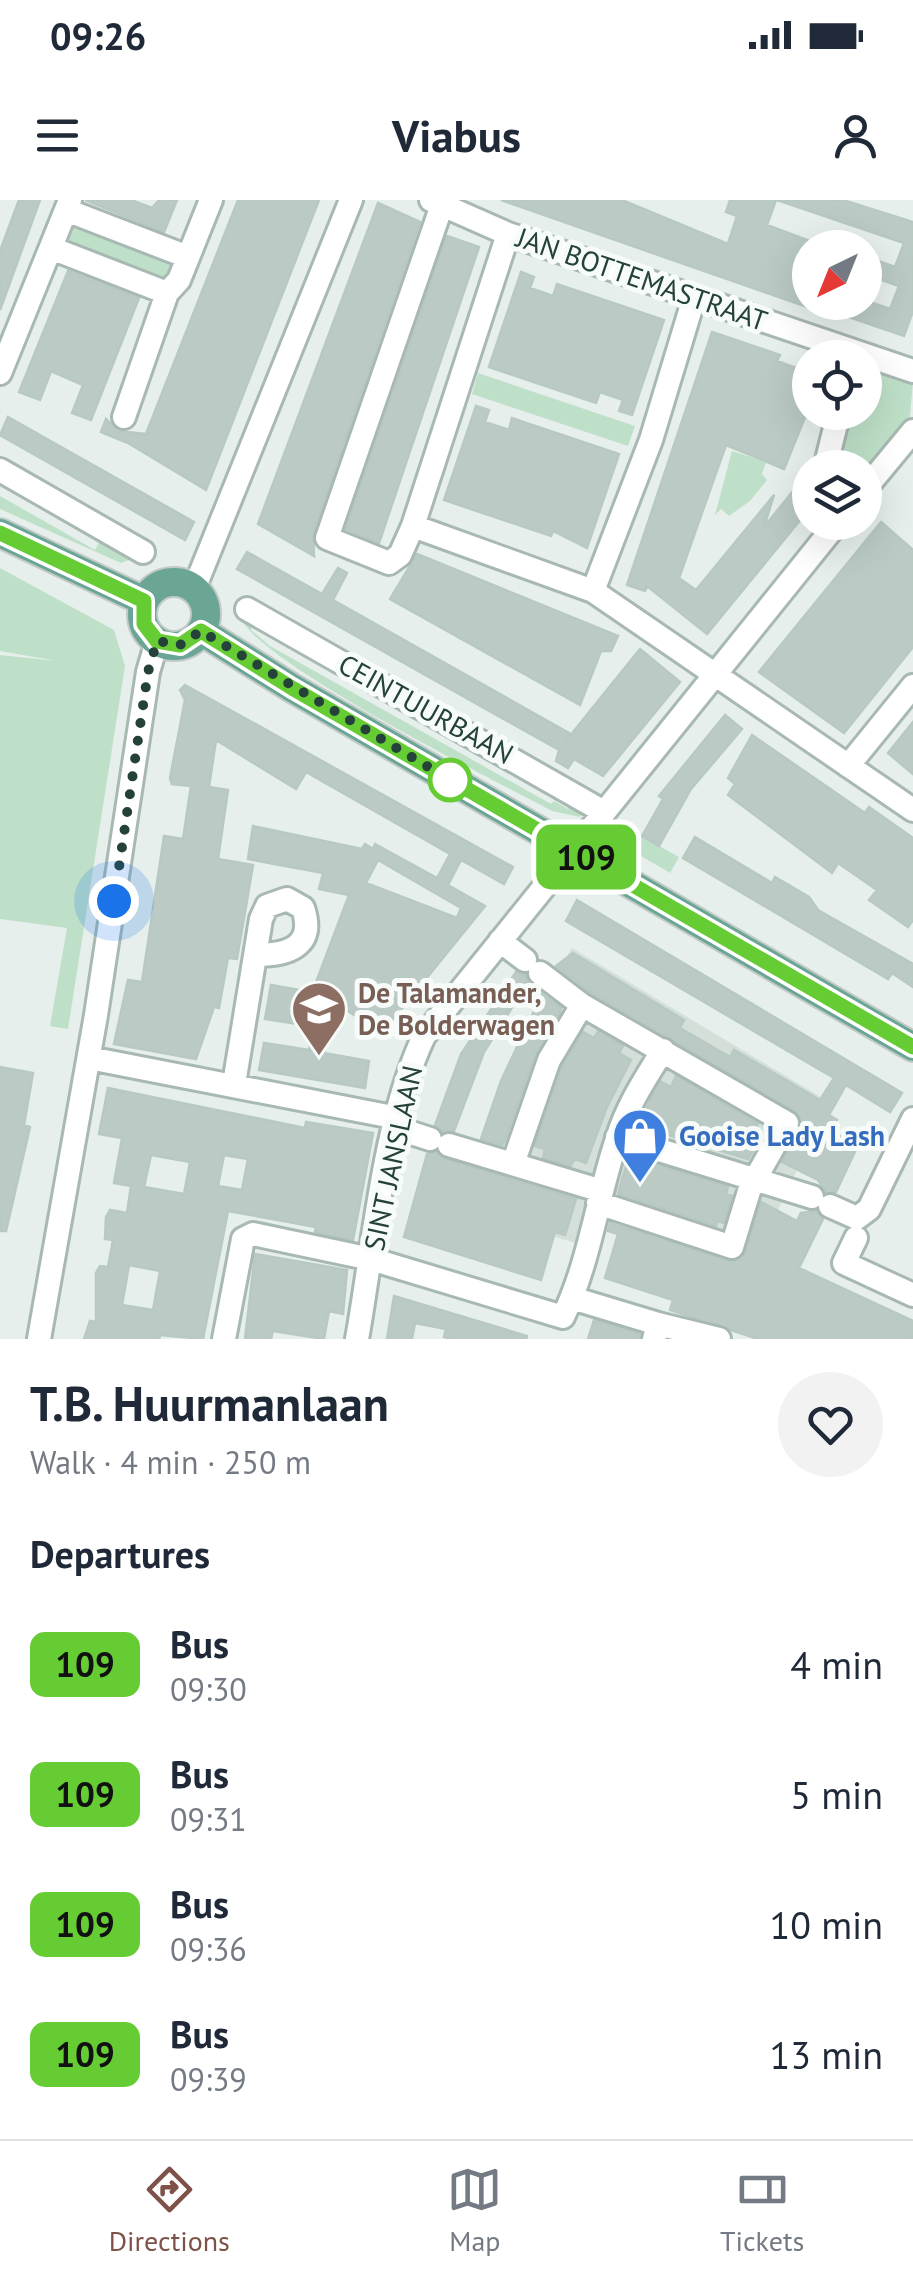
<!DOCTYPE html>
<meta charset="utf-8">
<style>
body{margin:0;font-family:"PT Sans",sans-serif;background:#f2f2f3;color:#1f2937;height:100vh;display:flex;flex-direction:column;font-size:38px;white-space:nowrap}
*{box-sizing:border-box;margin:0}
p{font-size:32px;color:#747a83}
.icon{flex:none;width:55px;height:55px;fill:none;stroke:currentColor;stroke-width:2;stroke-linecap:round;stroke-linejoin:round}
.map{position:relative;height:1139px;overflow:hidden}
.side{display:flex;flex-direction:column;background:#fff;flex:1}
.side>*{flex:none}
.badge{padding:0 20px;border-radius:15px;font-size:35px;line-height:65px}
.needle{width:65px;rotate:223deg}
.controls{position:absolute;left:792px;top:30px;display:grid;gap:20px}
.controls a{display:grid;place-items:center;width:90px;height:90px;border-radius:50%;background:#fff;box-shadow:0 10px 40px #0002;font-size:50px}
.you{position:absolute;width:50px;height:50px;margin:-25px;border:8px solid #fff;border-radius:50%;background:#1a73e8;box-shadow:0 0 0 15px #1a73e833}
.map>.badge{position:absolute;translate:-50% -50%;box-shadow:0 0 0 5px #fff}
h2{padding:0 30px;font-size:38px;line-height:90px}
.round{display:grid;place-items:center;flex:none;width:105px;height:105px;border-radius:52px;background:#f2f2f3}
.overview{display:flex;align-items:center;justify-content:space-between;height:170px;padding:0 30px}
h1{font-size:48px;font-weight:700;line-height:75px}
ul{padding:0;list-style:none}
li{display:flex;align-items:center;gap:30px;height:130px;padding:0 30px}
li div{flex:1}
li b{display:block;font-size:38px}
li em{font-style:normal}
li .badge{min-width:110px;font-weight:700;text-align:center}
.status{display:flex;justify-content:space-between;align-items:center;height:70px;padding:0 50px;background:#fff;direction:ltr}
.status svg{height:28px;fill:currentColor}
header{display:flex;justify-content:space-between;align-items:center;height:130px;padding:0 30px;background:#fff;font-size:45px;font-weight:700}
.tab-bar{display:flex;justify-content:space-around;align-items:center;height:140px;border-top:2px solid #e0e1e3;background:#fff;font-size:28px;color:#747a83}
.tab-bar a{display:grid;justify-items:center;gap:5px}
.tab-bar .current{color:#7f5249}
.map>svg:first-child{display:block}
.built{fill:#d4dfda}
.green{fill:#bfe0c8}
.building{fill:#bbcac4;stroke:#b8c9c2;stroke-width:2.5;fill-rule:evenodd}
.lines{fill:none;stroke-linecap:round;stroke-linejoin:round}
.minor-casing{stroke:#a8b8b2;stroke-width:28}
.major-casing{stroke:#c2cac8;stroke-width:32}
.minor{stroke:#fff;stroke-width:22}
.major{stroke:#6aa596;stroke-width:28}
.line-casing{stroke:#fff;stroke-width:22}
.line{stroke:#6c3;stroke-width:15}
.walk{stroke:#24423a;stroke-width:10;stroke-dasharray:0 18}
.stop-dot{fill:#fff;stroke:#6c3;stroke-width:5}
.labels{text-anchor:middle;stroke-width:10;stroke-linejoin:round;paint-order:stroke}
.street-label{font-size:28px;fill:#24423a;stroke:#f7fbf9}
.education-label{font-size:28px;font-weight:bold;fill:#785e54;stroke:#f7fbf9;text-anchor:start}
.shop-label{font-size:28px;font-weight:bold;fill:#366cbe;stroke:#f7fbf9;text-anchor:start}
</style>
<div class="status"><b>09:26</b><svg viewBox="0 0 49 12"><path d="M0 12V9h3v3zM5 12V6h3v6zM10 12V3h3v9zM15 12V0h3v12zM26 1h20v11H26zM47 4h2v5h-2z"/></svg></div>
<header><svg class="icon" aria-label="menu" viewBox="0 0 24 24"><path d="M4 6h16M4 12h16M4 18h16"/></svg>Viabus<svg class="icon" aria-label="person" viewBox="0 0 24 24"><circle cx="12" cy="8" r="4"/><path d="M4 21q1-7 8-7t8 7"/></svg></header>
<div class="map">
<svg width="913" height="1139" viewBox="0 0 913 1139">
<rect width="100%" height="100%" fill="#e6efeb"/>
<path class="built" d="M572 748 829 902 761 1046 799 1067 672 1065 681 1035 609 1014 600 1050 456 1008 478 945 487 948 506 887 560 783 554 777Z"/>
<path class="green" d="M77 23 173 61 168 80 162 84 72 51 66 40 70 27Z
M865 167 913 182 909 226 865 278V268L836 267 848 213 865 212Z
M478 173 635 226 628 246 472 194Z
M732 251 766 262 762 274 767 280 750 301 729 316 721 309 715 315Z
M0 296 95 350 103 335 139 356 121 363 0 309Z
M0 368 114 430 125 466 68 829 50 826 67 728 0 719V455L57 461 0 451Z
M238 410 253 421 251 430 270 446 551 604 554 601 568 609 572 604 584 612 580 617 552 611C502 584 238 454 238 410Z
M618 623 679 657 670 673 617 642Z"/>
<path class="building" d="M19 0H40L0 110V51Z
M85 0H131L152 8 159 0H177L164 32Z
M238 0H319L206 290 128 243 101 232 106 219 118 231 146 234Z
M501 0H622L728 44 737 16 726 12 730 0H776L767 25 810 41 805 87 810 89V99L807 107Z
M777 0H843L913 22V111L904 136 811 104 870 102 890 109 899 86 865 74V56L895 67 904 43Z
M378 3 420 22 313 333 314 356 258 324Z
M447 36 479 47 379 343 346 329Z
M68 71 139 98 91 220 72 213 83 185 51 171 40 200 19 192Z
M521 72 534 77 530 88 553 96 557 84 664 120 632 215 619 211 623 200 600 192 596 203 489 167Z
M712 132 780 155 777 161 810 173V205L784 269 726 245 679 378 696 390 774 295 764 327 810 270V308L707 434 647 386 645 391 627 385Z
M476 206 489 210 485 222 509 230 512 218 619 254 587 348 553 331 551 336 444 300Z
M8 217 194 322 185 340 0 235Z
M881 322 913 350V447L844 533 759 472Z
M247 352 322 394 338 368 347 373 333 400 569 533 565 542 640 449 680 482 603 576 574 559 568 568 556 561 559 550 237 369Z
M417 354 618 436 611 451H601L580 505 390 399Z
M185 485 513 667 504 684 461 660 448 685 485 706 382 833 340 806 342 795 315 785 349 695 319 689 323 673 248 659 253 626 362 649 365 644 373 649 375 644 437 678 450 654 306 572 296 589 216 540 209 587 228 590 218 659 253 665 237 759 228 758 219 808 214 807 196 859 114 844 128 780 142 782 164 636 183 639 191 586 172 584 170 578 185 500 180 490ZM378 660 461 708 457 718 366 683Z
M725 515 742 529 691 589 659 646 642 636 663 599 659 596Z
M913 522V574L888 553Z
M752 535 865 613 869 607 913 638V720L908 727 869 700 877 690 838 663 832 673 728 595 735 584 728 578Z
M695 637 772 683 775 677 809 697 818 710 913 764V787L892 773 888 779 683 658Z
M577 700 902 893 890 912 846 885 829 915 837 920 831 932 858 945 836 992H826L818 980 782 962 802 924 795 911 590 792 556 766 573 753 684 820 680 828 730 857 734 850 820 900 834 878 566 721Z
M516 772 525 775 528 782 484 852 454 931 443 932 435 925 461 854Z
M271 785 311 792 305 825 265 819Z
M542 794 561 808 560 813 535 855 505 940 502 945 481 939 501 881Z
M314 824 329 827 324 853 369 861 365 888 259 870 264 843 309 850Z
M598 831 623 846 619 853 631 860 607 907 586 963 575 959 570 966 543 958 545 949 535 946 563 866 583 832 594 838Z
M0 867 33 873 24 925 30 927 6 1031H0Z
M676 876 758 924 755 929 764 933 748 959 652 930 658 915 646 910 652 897 661 882 671 887Z
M108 888 305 928 306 922 373 933 353 1040 315 1032 316 1027 228 1011 203 1139 160 1135 159 1139H84L90 1121 96 1122V1073L100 1066 108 1067 113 1040 105 1039 106 1017 110 1010 127 1013 131 986 114 983 122 938 99 934ZM151 955 190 962 184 994 144 987ZM224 955 248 959 242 990 218 986ZM129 1065 160 1071 153 1110 122 1105Z
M436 952 445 959 576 999 565 1035 555 1032 541 1080 404 1037 427 954Z
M629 956 728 987 726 994 732 996 724 1023 717 1021 716 1026 618 994Z
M761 1002 797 1021 801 1013 816 1011 823 1019 799 1068 913 1121V1139H758L670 1110 673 1100 605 1078 618 1034 608 1031 610 1023 734 1062 746 1051Z
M255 1054 347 1070 343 1114 329 1111 324 1139 273 1131 271 1139H245Z
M394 1096 527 1136 526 1139H451L444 1137 446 1129 415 1123 412 1139H387Z
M594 1120 640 1134 639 1139H588Z"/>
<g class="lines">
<g class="minor-casing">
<path id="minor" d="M431 0 508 34 913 171
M442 5 327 338 389 363 400 355 413 326 508 34
M66 10 188 57
M51 48 167 93
M0 173 70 0
M124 217 167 93 179 80 211 0
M825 268 839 212
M0 270 143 352
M865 289 913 231
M413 326 593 391 913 610
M194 389 351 0
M593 391 651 240 694 98
M247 409 604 612
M848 566 913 486
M500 741 525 760
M540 773 582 805 787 923 750 988 732 1047 598 1003
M89 858 398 918
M234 884 261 719 267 706 287 699 303 708C316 747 287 755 256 755
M396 928 430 939
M617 937 812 997
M449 945 602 991
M513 964 549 860 582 805
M830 1006 857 1018 869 1009 913 919
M856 1038 844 1063 913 1095
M572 1098 658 1124
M39 1139 96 815 148 472 157 441
M224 1139 243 1039 253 1034 371 1059 563 1117C590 1061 597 998 617 939 627 906 645 879 663 850
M357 1139C374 1044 383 923 424 836L838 322
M654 1139 658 1124 719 1139"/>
</g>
<g class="major-casing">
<path id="major" d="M0 333 144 401
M142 414a32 32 0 1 1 64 0a32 32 0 1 1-64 0Z
M201 431 292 488 913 847"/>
</g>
<use href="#minor" class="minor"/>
<use href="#major" class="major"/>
</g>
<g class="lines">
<g class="line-casing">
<path id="line" d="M0 333 144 401V424L157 441 180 445 201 431 292 488 913 847"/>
</g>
<use href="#line" class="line"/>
<path class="walk" d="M114 701 148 472 157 441 180 445 201 431 450 580"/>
</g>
<defs>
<g id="school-pin" transform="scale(2.875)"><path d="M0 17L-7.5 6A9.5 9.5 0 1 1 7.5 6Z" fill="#8d6e63" stroke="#f7fbf9"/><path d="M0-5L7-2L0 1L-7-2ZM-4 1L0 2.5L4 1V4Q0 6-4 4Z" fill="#fff"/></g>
<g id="shop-pin" transform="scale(2.875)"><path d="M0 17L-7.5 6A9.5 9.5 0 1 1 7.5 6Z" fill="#3f7fe0" stroke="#f7fbf9"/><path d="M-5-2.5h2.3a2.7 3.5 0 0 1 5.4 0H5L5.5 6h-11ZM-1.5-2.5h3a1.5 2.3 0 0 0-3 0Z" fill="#fff"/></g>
</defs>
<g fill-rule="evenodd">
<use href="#school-pin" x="319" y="809"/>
<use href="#shop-pin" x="640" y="936"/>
</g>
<circle class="stop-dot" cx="450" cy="580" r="20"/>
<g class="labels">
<g class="street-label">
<text transform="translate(642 79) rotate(19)" y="10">JAN BOTTEMASTRAAT</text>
<text transform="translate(426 509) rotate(29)" y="10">CEINTUURBAAN</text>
<text transform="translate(393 958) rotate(-78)" y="10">SINT JANSLAAN</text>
</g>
<g class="education-label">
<text x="358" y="803">De Talamander,<tspan x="358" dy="32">De Bolderwagen</tspan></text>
</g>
<g class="shop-label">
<text x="679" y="946">Gooise Lady Lash</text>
</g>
</g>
</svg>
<div class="controls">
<a><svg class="needle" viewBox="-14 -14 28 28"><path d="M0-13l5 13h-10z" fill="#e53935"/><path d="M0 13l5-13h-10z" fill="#747a83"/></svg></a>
<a><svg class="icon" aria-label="locate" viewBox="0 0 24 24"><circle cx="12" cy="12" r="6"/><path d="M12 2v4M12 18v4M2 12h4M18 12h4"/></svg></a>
<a><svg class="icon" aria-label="layers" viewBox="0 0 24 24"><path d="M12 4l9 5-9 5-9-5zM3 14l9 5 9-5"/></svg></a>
</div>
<div class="you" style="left:114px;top:701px"></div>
<b class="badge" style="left:586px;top:657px;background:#6c3;color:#111">109</b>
</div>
<section class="side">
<div class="overview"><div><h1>T.B. Huurmanlaan</h1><p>Walk · 4 min · 250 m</p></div><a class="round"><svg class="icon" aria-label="heart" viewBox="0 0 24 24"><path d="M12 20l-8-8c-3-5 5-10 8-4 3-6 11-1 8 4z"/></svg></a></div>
<h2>Departures</h2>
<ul>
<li><span class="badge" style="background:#6c3;color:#111">109</span><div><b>Bus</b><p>09:30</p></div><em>4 min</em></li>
<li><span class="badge" style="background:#6c3;color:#111">109</span><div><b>Bus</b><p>09:31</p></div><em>5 min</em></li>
<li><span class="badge" style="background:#6c3;color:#111">109</span><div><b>Bus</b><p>09:36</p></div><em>10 min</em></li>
<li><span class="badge" style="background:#6c3;color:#111">109</span><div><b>Bus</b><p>09:39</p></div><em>13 min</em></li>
</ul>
</section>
<nav class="tab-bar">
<a class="current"><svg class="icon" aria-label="directions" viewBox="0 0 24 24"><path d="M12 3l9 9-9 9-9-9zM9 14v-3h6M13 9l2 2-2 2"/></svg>Directions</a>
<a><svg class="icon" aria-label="map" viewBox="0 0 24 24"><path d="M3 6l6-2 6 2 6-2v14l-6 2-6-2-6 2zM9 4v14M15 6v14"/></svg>Map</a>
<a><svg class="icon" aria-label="tickets" viewBox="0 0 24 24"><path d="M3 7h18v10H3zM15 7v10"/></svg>Tickets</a>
</nav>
